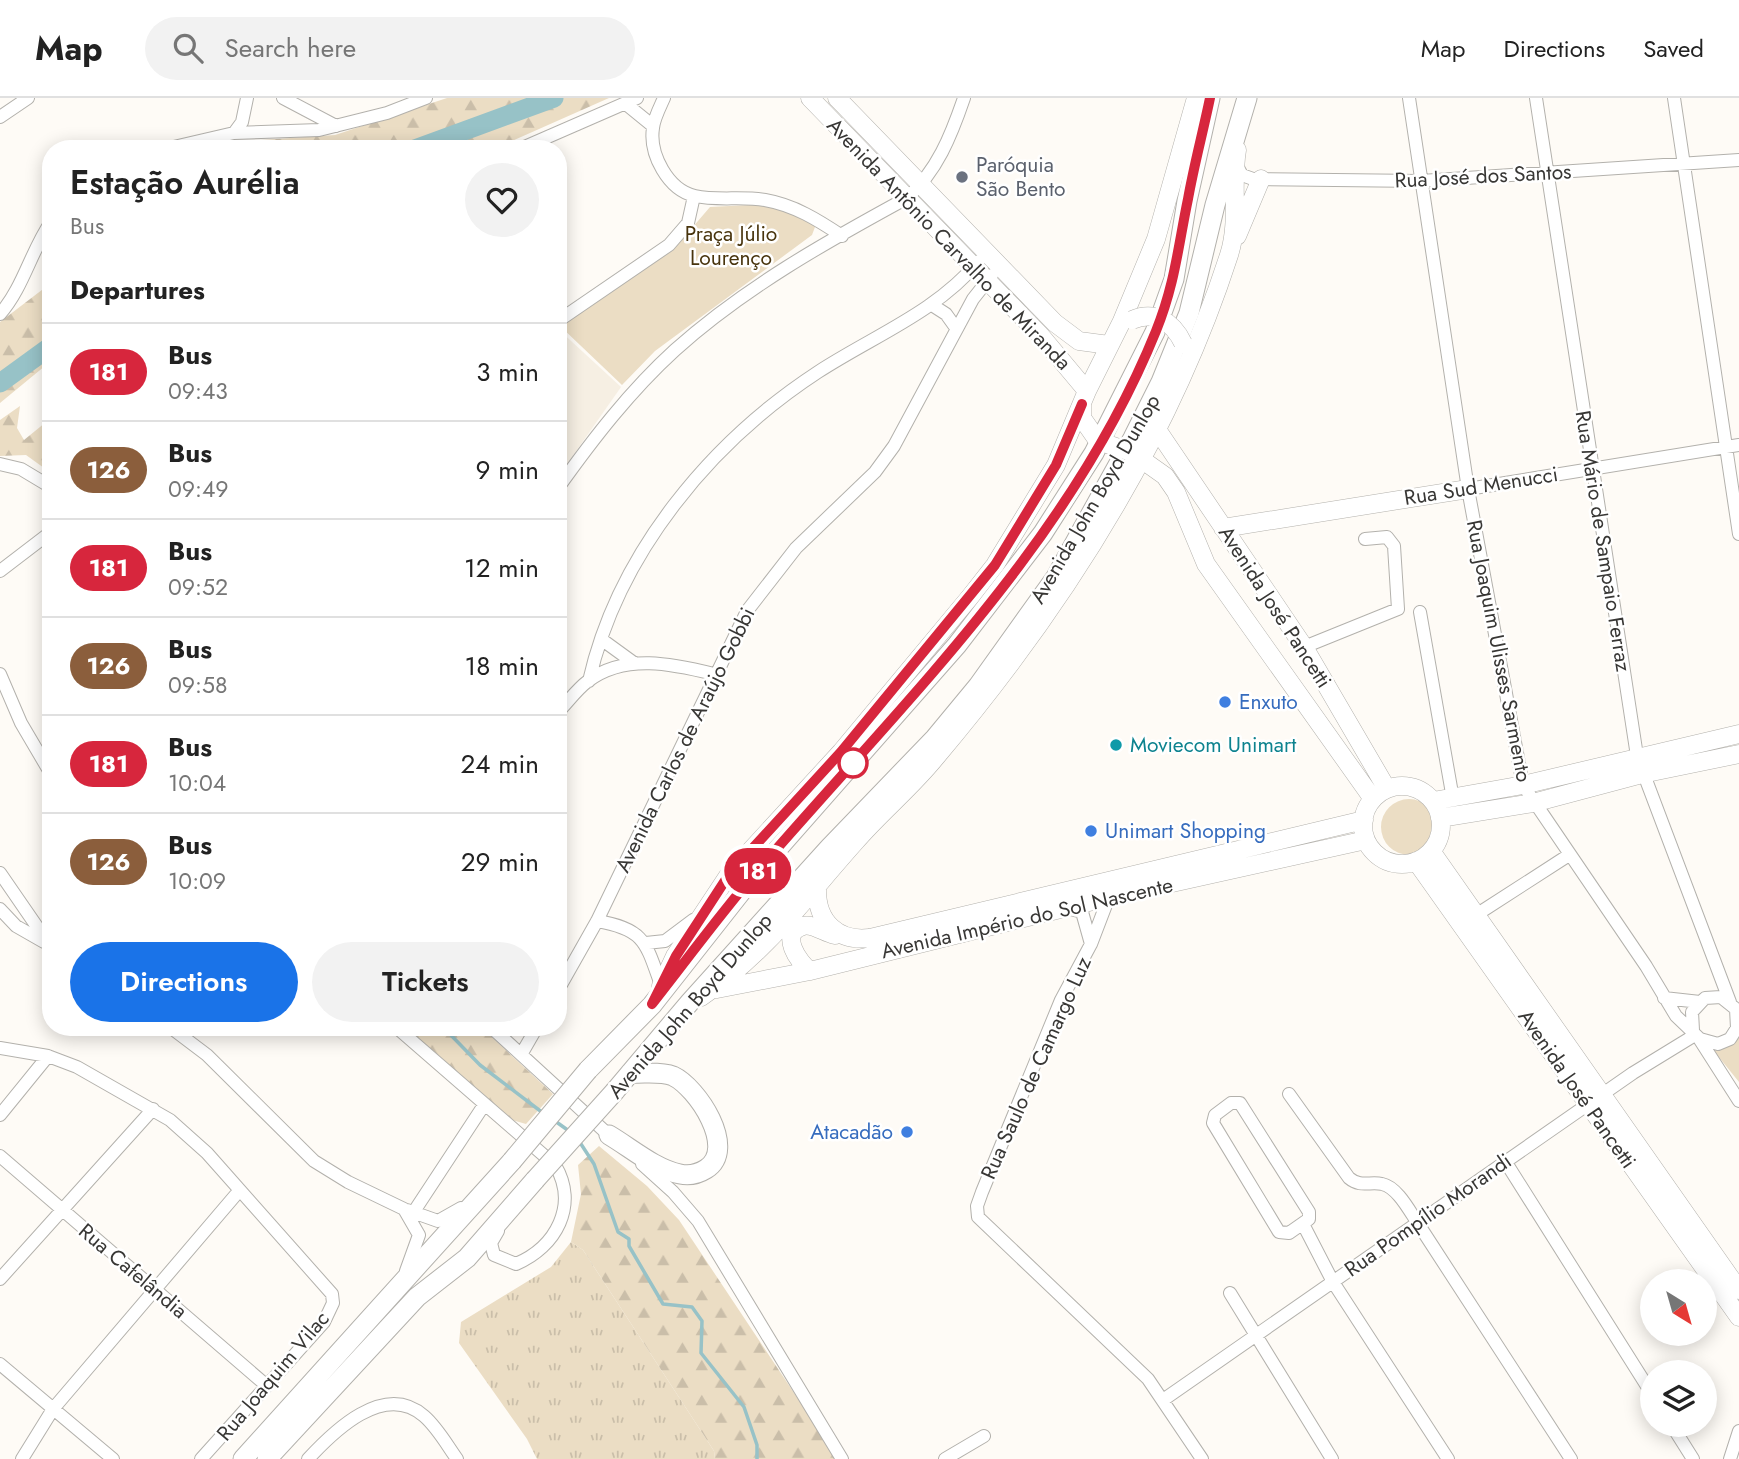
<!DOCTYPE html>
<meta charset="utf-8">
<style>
body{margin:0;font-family:Jost,sans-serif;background:#f2f2f2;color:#222;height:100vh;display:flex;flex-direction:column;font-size:26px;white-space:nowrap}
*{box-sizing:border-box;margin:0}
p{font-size:23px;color:#767676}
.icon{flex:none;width:38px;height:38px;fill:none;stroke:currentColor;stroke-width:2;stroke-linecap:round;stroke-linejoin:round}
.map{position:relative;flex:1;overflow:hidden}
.side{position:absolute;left:42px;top:42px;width:525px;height:896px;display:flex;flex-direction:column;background:#fff;border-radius:28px;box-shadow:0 4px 18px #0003}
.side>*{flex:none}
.badge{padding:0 14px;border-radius:23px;font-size:24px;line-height:46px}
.needle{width:46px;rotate:143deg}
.buttons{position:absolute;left:1640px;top:1171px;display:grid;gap:14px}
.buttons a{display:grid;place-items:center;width:77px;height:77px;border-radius:50%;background:#fff;box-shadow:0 4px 18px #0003;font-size:35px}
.map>.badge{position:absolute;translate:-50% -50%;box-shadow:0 0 0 4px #fff}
h2{padding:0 28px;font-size:26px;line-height:63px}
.round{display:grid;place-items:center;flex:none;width:74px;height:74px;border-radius:37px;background:#f2f2f2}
.head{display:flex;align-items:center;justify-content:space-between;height:119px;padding:0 28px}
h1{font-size:33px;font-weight:600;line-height:52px}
.cta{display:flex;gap:14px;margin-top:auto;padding:14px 28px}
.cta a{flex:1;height:80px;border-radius:42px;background:#1a73e8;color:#fff;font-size:28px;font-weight:600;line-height:80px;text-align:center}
.cta a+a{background:#f2f2f2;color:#222}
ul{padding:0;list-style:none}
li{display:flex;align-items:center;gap:21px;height:98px;padding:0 28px;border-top:2px solid #e0e0e0}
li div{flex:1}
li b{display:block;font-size:26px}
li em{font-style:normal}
li .badge{min-width:77px;font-weight:700;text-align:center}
header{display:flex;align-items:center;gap:42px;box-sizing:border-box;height:98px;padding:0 35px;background:#fff;border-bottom:2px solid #e0e0e0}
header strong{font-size:33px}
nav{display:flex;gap:38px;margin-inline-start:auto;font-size:24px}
.search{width:490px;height:63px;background:#f2f2f2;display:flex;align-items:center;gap:18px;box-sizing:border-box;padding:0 24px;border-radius:38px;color:#767676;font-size:26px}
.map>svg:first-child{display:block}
.built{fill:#f6efe3}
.grass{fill:url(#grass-tufts)}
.forest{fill:url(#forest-firs)}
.park{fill:#ebddc4}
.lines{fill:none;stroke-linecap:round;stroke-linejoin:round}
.stream{stroke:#97c2c7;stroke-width:3.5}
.river{stroke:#97c2c7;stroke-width:19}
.street-casing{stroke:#b3b1ac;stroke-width:14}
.secondary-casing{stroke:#b3b1ac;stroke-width:19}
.primary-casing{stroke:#b3b1ac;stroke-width:21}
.street{stroke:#fff;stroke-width:12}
.secondary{stroke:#fff;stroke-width:18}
.primary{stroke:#fff;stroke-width:19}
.secondary-bridge-casing{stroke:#b3b1ac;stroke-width:19;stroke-linecap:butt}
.primary-bridge-casing{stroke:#b3b1ac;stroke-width:21;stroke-linecap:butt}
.secondary-bridge{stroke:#fff;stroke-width:18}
.primary-bridge{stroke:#fff;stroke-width:19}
.line-casing{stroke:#fff;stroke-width:16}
.line{stroke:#d7263d;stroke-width:10}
.worship-dot{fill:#6b7280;stroke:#fff;stroke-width:2.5}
.shop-dot{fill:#3f7fe0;stroke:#fff;stroke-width:2.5}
.culture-dot{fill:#0f9aa8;stroke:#fff;stroke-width:2.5}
.stop-dot{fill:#fff;stroke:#d7263d;stroke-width:3.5}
.labels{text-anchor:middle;stroke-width:5;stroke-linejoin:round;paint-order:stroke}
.worship-label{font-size:21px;fill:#5b616d;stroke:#fff;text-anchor:start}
.street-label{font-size:21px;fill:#383735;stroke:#fff}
.park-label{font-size:21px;fill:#48340d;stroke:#fff}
.shop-label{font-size:21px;fill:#366cbe;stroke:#fff;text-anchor:start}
.culture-label{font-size:21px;fill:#0d838f;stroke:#fff;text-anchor:start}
</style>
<header>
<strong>Map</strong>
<div class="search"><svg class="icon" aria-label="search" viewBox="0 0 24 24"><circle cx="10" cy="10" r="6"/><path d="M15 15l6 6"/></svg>Search here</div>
<nav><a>Map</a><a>Directions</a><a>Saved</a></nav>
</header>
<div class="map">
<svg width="1739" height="1361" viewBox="0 0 1739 1361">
<defs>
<pattern id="grass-tufts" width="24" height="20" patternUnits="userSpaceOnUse" patternTransform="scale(1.75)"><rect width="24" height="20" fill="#ebddc4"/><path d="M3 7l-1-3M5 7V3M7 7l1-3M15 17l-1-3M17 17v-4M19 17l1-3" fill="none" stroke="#cabea9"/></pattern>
<pattern id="forest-firs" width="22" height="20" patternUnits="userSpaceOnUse" patternTransform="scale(1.75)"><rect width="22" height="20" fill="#ebddc4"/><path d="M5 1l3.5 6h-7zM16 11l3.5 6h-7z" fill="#cabea9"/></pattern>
</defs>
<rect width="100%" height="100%" fill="#fefbf6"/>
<path class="built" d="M558 231 621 289 558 379Z"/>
<path class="grass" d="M571 1144 583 1152 714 1353 715 1361H537L527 1341 459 1245 461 1224 551 1169Z"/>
<path class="forest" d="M447 0H609L494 51H225L247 43 335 37Z
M51 185V263L0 305V224Z
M20 308 17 330 24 342 51 320V375L26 357 0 358V322Z
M406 929H481L553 996 526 1026 512 1022Z
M599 1048 647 1088 679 1122 838 1361H715L714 1353 583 1152 571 1144 581 1096 578 1067Z"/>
<path class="park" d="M767 106 810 122 815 129 812 137 655 253 622 287 560 228 673 152 710 109Z
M1381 729a28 28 0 1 1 56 0a28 28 0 1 1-56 0Z
M1739 940V984L1714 953Z"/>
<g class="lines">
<path class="stream" d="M443 929 480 967 543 1015
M555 1023 569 1033
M579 1043 594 1066 618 1134 629 1141V1148L663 1206 692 1209 702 1223 701 1255 744 1309 757 1347V1361"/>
<path class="river" d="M415 51 554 0
M0 285 51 248"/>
<g class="street-casing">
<path id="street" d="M283 0 336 28
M664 0C660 9 654 20 653 30 649 56 668 92 695 98 717 103 742 98 765 102 794 107 818 122 842 138
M1409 0 1468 391 1523 687 1646 868 1676 918 1700 941 1718 946 1730 941 1737 930 1736 911 1721 899 1705 900 1692 914 1693 932
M1536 0 1637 658 1730 904
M1674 0 1739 436
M626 6 653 28
M0 19 28 0
M234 35 242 24 247 0
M165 51 234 35 319 32 387 15 426 0
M520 51 637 0
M1236 66 1242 77 1253 81 1421 83 1739 62
M932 207 946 216 956 230
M0 216C23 190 31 153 51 124
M558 223 669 147 688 125 694 98
M0 366 21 371 51 389
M558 390C593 341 630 293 675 252 744 190 826 144 907 100 937 73 951 38 964 0
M1468 391 1739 347
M0 473 51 434
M1420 514 1453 701
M601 541 634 565
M1304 549 1398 511 1394 448 1387 439 1365 441
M0 576 21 625 51 676
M589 583C618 455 711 344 818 274 875 237 935 215 979 163
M558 614C568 604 577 591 588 583 625 555 673 566 714 576
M0 775 51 849
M1109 799 1091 846 1061 902 982 1094 977 1108 978 1119 1148 1281 1202 1361
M1067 810 1082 814 1091 846
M0 811 16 828 44 844
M1476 817 1569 757
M597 823C645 831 646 845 661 887
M646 845 665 843 693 822
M558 892 597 823 747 513 796 450 875 374 894 348 973 201 992 177
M1664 900 1700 904
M170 929 207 957 314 1063 348 1084 404 1111 419 1137 406 1173
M396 929 555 1067C579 1107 556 1149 516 1166L494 1157 491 1145 498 1133
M491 929 612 1040
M1700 942 1739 1003
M0 950 48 958 77 969 170 1022 207 1055 332 1196 333 1205 324 1224 201 1361
M522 955 537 929
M1289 996 1349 1080C1361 1090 1370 1083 1382 1086 1397 1089 1409 1112 1417 1124L1571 1361
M1231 1005H1240L1309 1114V1121L1289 1135 1279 1134 1213 1025 1215 1017Z
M0 1017 48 958
M0 1058 267 1288
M1505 1063 1652 1296
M642 1066 673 1094 698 1123 842 1361
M407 1112 438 1123 461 1110
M411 1118 484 1007
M1303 1126 1333 1184 1448 1361
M0 1181 153 1011
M1230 1195 1332 1361
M0 1266 113 1361
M1163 1302 1633 975 1695 937
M1671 1326 1693 1361
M22 1361 53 1311 239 1093
M308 1361C333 1334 384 1283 424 1318 437 1329 447 1347 457 1361
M945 1361 984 1338
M1730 1361 1739 1333"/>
</g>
<g class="secondary-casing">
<path id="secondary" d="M810 0 1041 238 1087 293
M837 0 1055 225 1079 243 1109 247
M1237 138 1261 81
M1082 306V320L1098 343
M1156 330 1304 549 1387 691
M1134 356 1165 378 1176 394 1206 466 1373 701
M1223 430 1468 391
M1363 727a39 39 0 1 1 78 0a39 39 0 1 1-78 0Z
M1433 703 1523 687 1739 636
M1440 720 1533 705 1642 676 1739 656
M1431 753 1739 1192
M1416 763 1739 1219
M817 792C817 824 838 844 870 840L1364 722
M810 873C799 865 778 835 803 828 812 825 825 835 835 837
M661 888 675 858 730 775 841 654 970 499 995 467 1056 367 1087 293 1122 223 1156 141 1196 0
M717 891 810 873 1109 799 1366 742
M701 899C765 856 805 800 856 743 881 714 912 689 936 659 1062 510 1169 343 1229 157 1240 123 1231 86 1237 52"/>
</g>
<g class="primary-casing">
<path id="primary" d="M588 972 652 907 752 780 957 547 1043 435 1094 355 1155 234 1174 181 1187 103 1210 0
M615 993 690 904 829 750 935 640 978 588 1056 479 1133 340 1161 284 1189 215 1215 107 1247 0
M609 1037C631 1050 655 1071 680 1076 689 1078 698 1076 706 1071 738 1051 697 989 673 978 660 973 644 976 630 975
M243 1361 512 1063
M267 1361 417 1199 467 1160 535 1082"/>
</g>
<use href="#street" class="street"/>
<use href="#secondary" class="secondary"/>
<use href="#primary" class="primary"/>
<g class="secondary-bridge-casing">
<path id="secondary-bridge" d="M1132 222C1155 212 1173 224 1183 245
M1098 343 1128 353"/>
</g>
<g class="primary-bridge-casing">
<path id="primary-bridge" d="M512 1063 588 972
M535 1082 615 993"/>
</g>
<use href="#secondary-bridge" class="secondary-bridge"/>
<use href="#primary-bridge" class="primary-bridge"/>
</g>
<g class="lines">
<g class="line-casing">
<path id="line" d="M1082 306 1056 367 995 467 841 654 730 775 676 858 652 906C685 864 718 819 753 778 900 607 1070 446 1156 233 1175 186 1178 149 1188 101 1194 67 1203 34 1210 0"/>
</g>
<use href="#line" class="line"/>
</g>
<circle class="worship-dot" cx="962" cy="79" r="7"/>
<g class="shop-dot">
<circle cx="1225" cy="604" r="7"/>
<circle cx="1091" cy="733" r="7"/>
<circle cx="907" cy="1034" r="7"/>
</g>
<circle class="culture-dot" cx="1116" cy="647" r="7"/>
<circle class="stop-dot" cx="853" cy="665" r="14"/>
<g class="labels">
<g class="worship-label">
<text x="976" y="74">Paróquia<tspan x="976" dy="24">São Bento</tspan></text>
</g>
<g class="street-label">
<text transform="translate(1483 78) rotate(-3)" y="7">Rua José dos Santos</text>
<text transform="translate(949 146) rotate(46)" y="7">Avenida Antônio Carvalho de Miranda</text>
<text transform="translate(1481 388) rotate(-9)" y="7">Rua Sud Menucci</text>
<text transform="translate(1095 401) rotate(-60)" y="7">Avenida John Boyd Dunlop</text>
<text transform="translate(1603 443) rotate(81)" y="7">Rua Mário de Sampaio Ferraz</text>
<text transform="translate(1275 509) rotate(57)" y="7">Avenida José Pancetti</text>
<text transform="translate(1499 553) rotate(79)" y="7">Rua Joaquim Ulisses Sarmento</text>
<text transform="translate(685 642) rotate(-64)" y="7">Avenida Carlos de Araújo Gobbi</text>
<text transform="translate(1027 820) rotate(-13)" y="7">Avenida Império do Sol Nascente</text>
<text transform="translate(690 908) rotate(-49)" y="7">Avenida John Boyd Dunlop</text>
<text transform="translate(1036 970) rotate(-66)" y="7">Rua Saulo de Camargo Luz</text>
<text transform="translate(1577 991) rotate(55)" y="7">Avenida José Pancetti</text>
<text transform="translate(1428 1117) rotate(-35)" y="7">Rua Pompílio Morandi</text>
<text transform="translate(133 1173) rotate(40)" y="7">Rua Cafelândia</text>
<text transform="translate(273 1278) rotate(-50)" y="7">Rua Joaquim Vilac</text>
</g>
<g class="park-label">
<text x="731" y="143">Praça Júlio<tspan x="731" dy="24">Lourenço</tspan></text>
</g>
<g class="shop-label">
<text x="1239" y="611">Enxuto</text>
<text x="1105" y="740">Unimart Shopping</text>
<text x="893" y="1041" text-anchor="end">Atacadão</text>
</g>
<g class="culture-label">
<text x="1130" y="654">Moviecom Unimart</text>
</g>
</g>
</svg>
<div class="buttons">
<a><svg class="needle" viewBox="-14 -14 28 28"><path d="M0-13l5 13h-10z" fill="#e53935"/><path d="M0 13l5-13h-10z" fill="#767676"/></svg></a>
<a><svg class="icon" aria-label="layers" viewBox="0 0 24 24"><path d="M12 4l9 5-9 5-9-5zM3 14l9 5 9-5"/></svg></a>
</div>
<b class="badge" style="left:758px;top:773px;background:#d7263d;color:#fff">181</b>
<section class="side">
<div class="head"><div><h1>Estação Aurélia</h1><p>Bus</p></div><a class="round"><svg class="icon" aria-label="heart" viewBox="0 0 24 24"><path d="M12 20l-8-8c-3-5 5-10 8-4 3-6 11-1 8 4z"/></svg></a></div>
<h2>Departures</h2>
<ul>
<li><span class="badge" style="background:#d7263d;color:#fff">181</span><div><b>Bus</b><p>09:43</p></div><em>3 min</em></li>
<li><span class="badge" style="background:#8b5e3c;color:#fff">126</span><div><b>Bus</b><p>09:49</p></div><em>9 min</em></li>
<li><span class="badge" style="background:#d7263d;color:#fff">181</span><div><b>Bus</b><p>09:52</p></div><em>12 min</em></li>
<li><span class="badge" style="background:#8b5e3c;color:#fff">126</span><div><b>Bus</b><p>09:58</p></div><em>18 min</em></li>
<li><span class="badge" style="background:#d7263d;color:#fff">181</span><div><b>Bus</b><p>10:04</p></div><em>24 min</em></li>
<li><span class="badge" style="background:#8b5e3c;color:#fff">126</span><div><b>Bus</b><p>10:09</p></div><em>29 min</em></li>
</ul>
<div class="cta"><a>Directions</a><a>Tickets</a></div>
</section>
</div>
